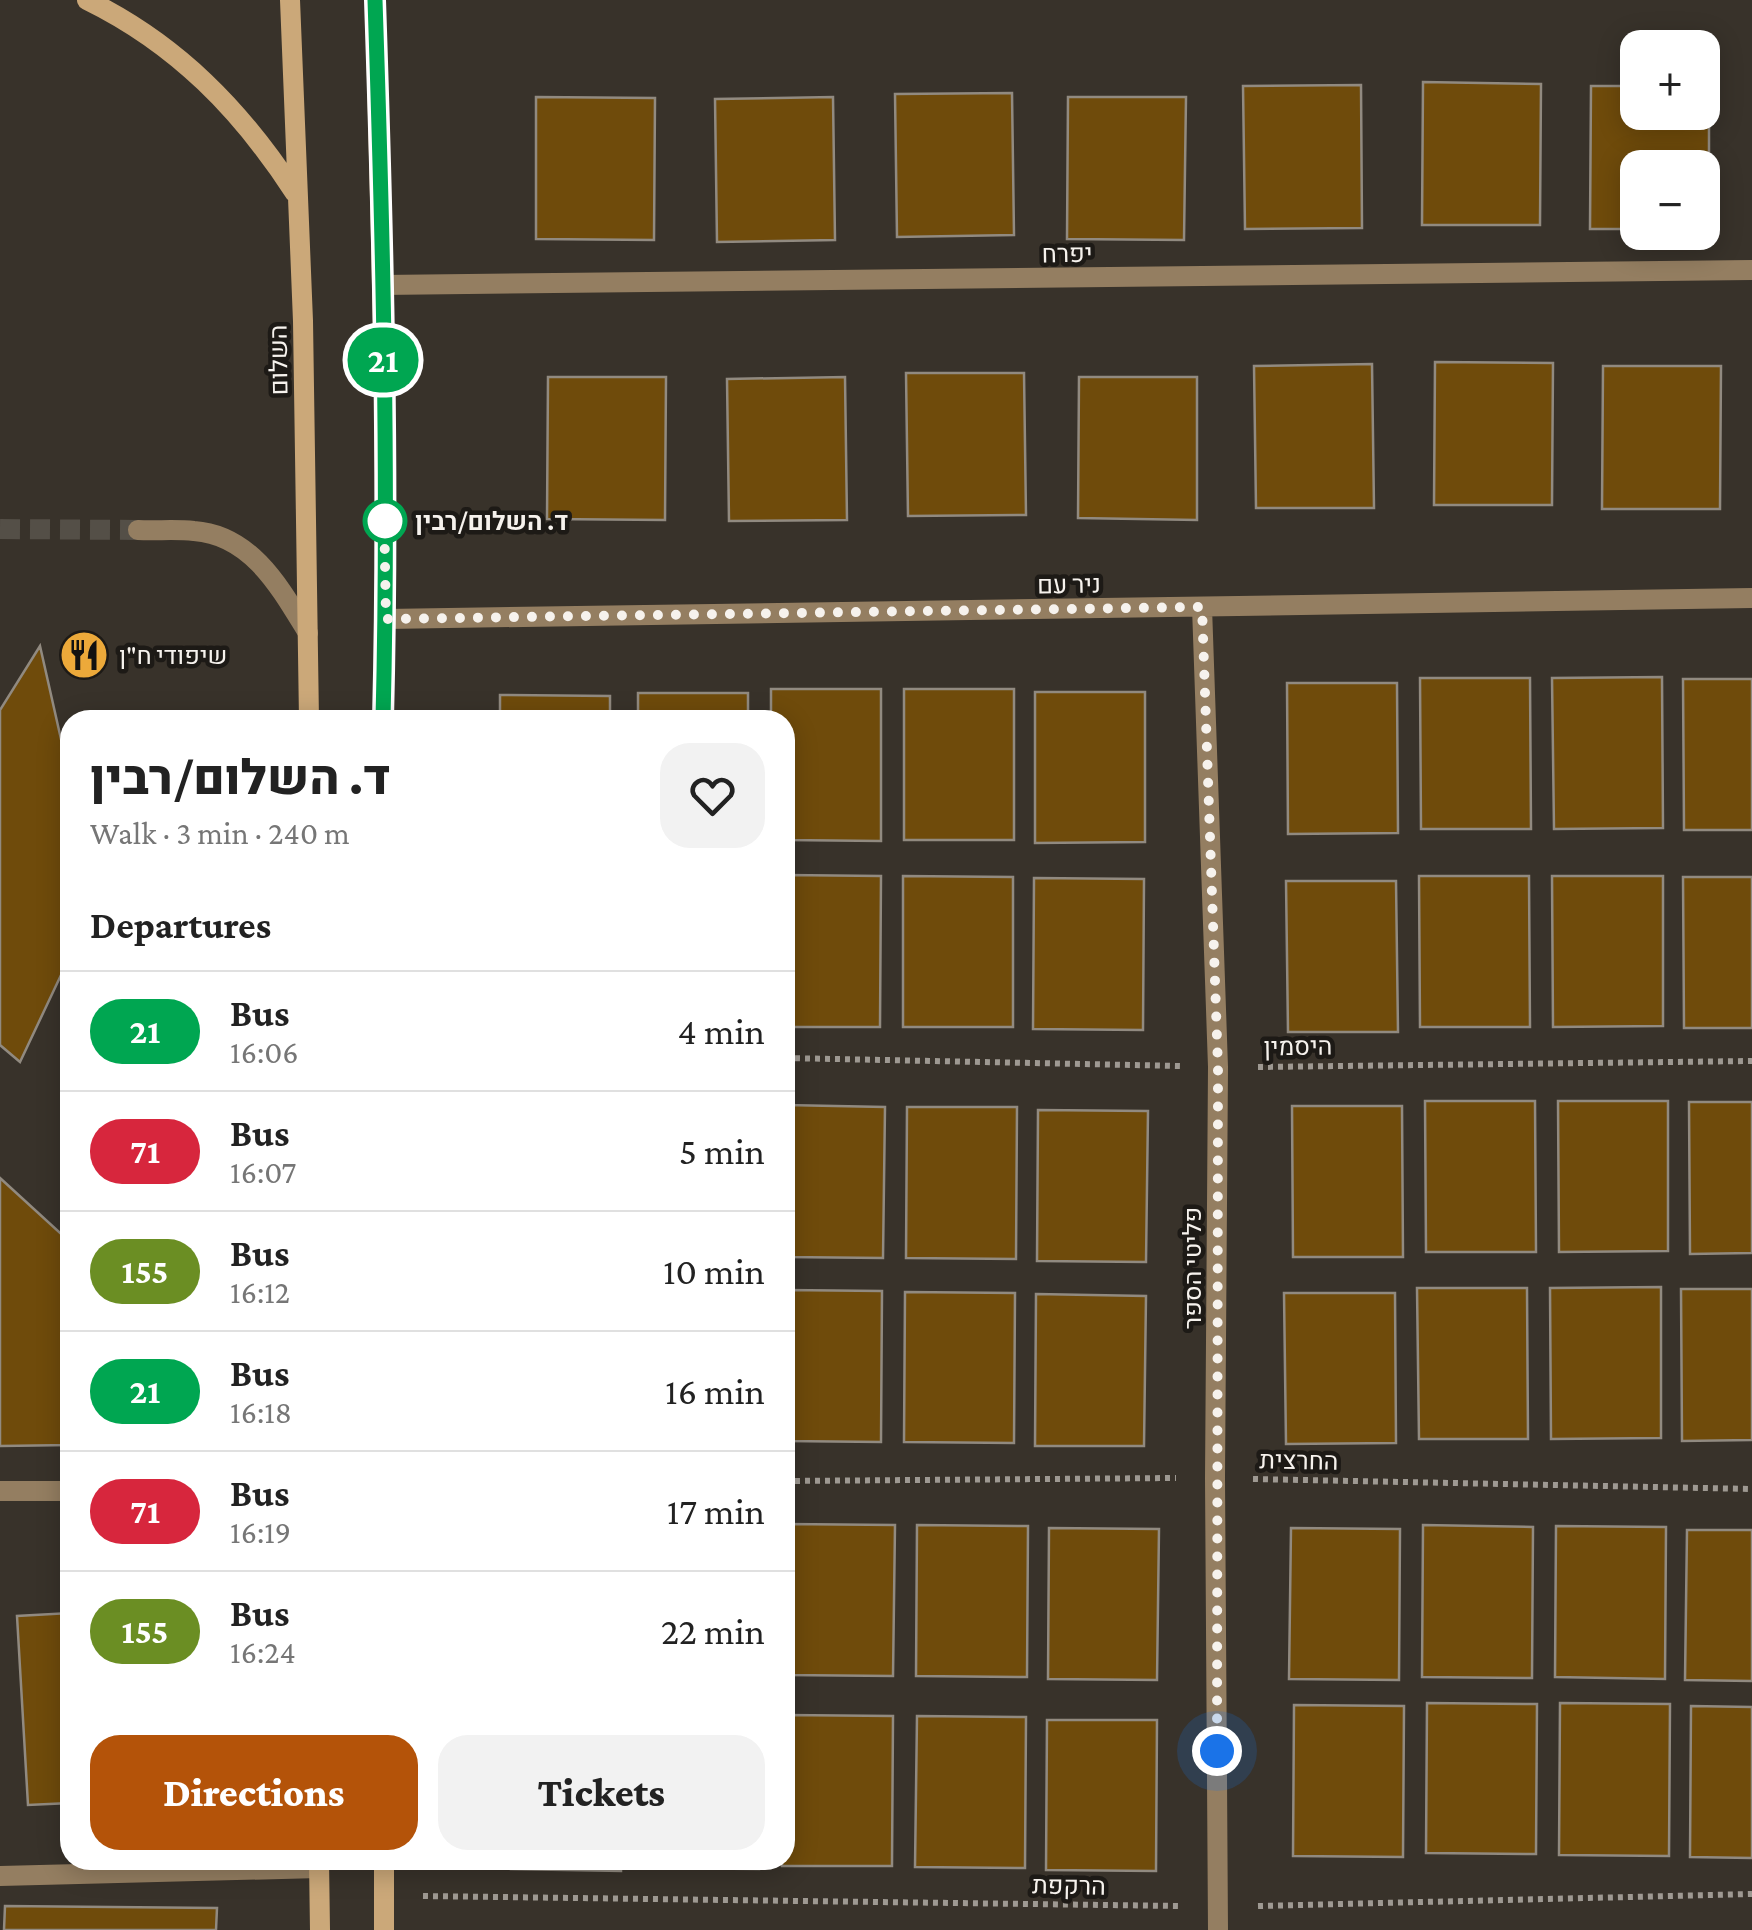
<!DOCTYPE html>
<meta charset="utf-8">
<style>
body{margin:0;font-family:"Crimson Pro",Heebo,serif;background:#f2f2f2;color:#222;height:100vh;display:flex;flex-direction:column;font-size:38px;white-space:nowrap}
*{box-sizing:border-box;margin:0}
p{font-size:32px;color:#767676}
.icon{flex:none;width:55px;height:55px;fill:none;stroke:currentColor;stroke-width:2;stroke-linecap:round;stroke-linejoin:round}
.map{position:relative;flex:1;overflow:hidden}
.drawer{position:absolute;left:60px;top:710px;width:735px;height:1160px;display:flex;flex-direction:column;background:#fff;border-radius:30px;box-shadow:0 5px 25px #0003}
.drawer>*{flex:none}
.badge{padding:0 20px;border-radius:32px;font-size:35px;line-height:65px}
.buttons{position:absolute;left:1620px;top:30px;display:grid;gap:20px}
.buttons a{display:grid;place-items:center;width:100px;height:100px;border-radius:20px;background:#fff;box-shadow:0 5px 25px #0003;font-size:50px}
.you{position:absolute;width:50px;height:50px;margin:-25px;border:8px solid #fff;border-radius:50%;background:#1a73e8;box-shadow:0 0 0 15px #1a73e833}
.map>.badge{position:absolute;translate:-50% -50%;box-shadow:0 0 0 5px #fff}
h2{padding:0 30px;font-size:38px;line-height:90px}
.round{display:grid;place-items:center;flex:none;width:105px;height:105px;border-radius:30px;background:#f2f2f2}
.overview{display:flex;align-items:center;justify-content:space-between;height:170px;padding:0 30px}
h1{font-size:48px;font-weight:800;line-height:75px}
.cta{display:flex;gap:20px;margin-top:auto;padding:20px 30px}
.cta a{flex:1;height:115px;border-radius:30px;background:#b45309;color:#fff;font-size:40px;font-weight:800;line-height:115px;text-align:center}
.cta a+a{background:#f2f2f2;color:#222}
ul{padding:0;list-style:none}
li{display:flex;align-items:center;gap:30px;height:120px;padding:0 30px;border-top:2px solid #e0e0e0}
li div{flex:1}
li b{display:block;font-size:38px}
li em{font-style:normal}
li .badge{min-width:110px;font-weight:700;text-align:center}
.map>svg:first-child{display:block}
.building{fill:#6f4b0b;stroke:#918a80;stroke-width:2.5}
.lines{fill:none;stroke-linecap:round;stroke-linejoin:round}
.minor-tunnel{stroke:#544f47;stroke-width:20;stroke-dasharray:20 10;stroke-linecap:butt}
.path{stroke:#9e9992;stroke-width:6;stroke-dasharray:5 5;stroke-linecap:butt}
.service{stroke:#947e61;stroke-width:20}
.minor{stroke:#947e61;stroke-width:20}
.secondary{stroke:#cba879;stroke-width:20}
.line-casing{stroke:#fff;stroke-width:22}
.line{stroke:#00a651;stroke-width:15}
.walk{stroke:#f6f2ed;stroke-width:10;stroke-dasharray:0 18}
.stop-dot{fill:#fff;stroke:#00a651;stroke-width:5}
.labels{text-anchor:middle;stroke-width:9;stroke-linejoin:round;paint-order:stroke}
.street-label{font-size:25px;fill:#f6f2ed;stroke:#1d1a16}
.stop-label{font-size:25px;font-weight:bold;fill:#f6f2ed;stroke:#1d1a16;text-anchor:start}
.poi-label{font-size:25px;fill:#f6f2ed;stroke:#1d1a16;text-anchor:start}
</style>
<div class="map">
<svg width="1752" height="1930" viewBox="0 0 1752 1930">
<rect width="100%" height="100%" fill="#38322a"/>
<path class="building" d="M1423 82 1541 84 1540 225H1422Z
M1361 85 1362 228 1245 229 1243 86Z
M1591 86H1638V112H1702V86L1709 87V229H1702V168H1638V229H1590Z
M1012 93 1014 235 897 237 895 94Z
M536 97 655 98 654 240 536 239Z
M833 97 835 240 717 242 715 99Z
M1068 97H1186L1184 240 1067 239Z
M1435 362 1553 363 1552 505H1434Z
M1372 364 1374 508H1256L1254 366Z
M1603 366H1721L1720 509H1602Z
M906 373H1024L1026 515 908 516Z
M548 377H666L665 520 547 519Z
M845 377 847 520 729 521 727 379Z
M1079 377H1197V520L1078 518Z
M40 646 70 779V956L20 1062 0 1045V710Z
M1662 677 1663 828 1554 829 1552 678Z
M1420 678H1530L1531 829H1421Z
M1683 679H1752V830H1684Z
M1287 683H1397L1398 833 1288 834Z
M771 689H881V841L785 840V720H771Z
M904 689H1014V840H904Z
M1035 692H1145V842L1035 843Z
M638 693H748V720H638Z
M500 695 610 696V720H500Z
M785 875 881 876 880 1027H785Z
M903 876 1013 877V1027H903Z
M1419 876H1529L1530 1027H1420Z
M1552 876H1663V1026L1553 1027Z
M1683 877H1752V1028H1684Z
M1034 878 1144 879 1143 1030 1033 1029Z
M1286 881H1396L1398 1032H1288Z
M1425 1101H1535L1536 1252H1426Z
M1558 1101H1668V1251L1559 1252Z
M1689 1102H1752V1253L1690 1254Z
M785 1105 885 1107 883 1258 785 1257Z
M1292 1106H1402L1403 1257H1293Z
M907 1107H1017L1016 1259 906 1258Z
M1038 1110 1148 1111 1146 1262 1037 1261Z
M0 1178 70 1242V1445L0 1446Z
M1661 1287V1438L1551 1439 1550 1288Z
M1417 1288H1527L1528 1439H1419Z
M1681 1289H1752V1440L1682 1441Z
M785 1290 882 1291 881 1442 785 1441Z
M905 1292 1015 1293 1014 1443 904 1442Z
M1284 1293H1395L1396 1443 1286 1444Z
M1036 1294 1146 1296 1144 1446H1035Z
M785 1524 895 1525 893 1676 785 1675Z
M917 1525 1028 1526 1027 1677 916 1676Z
M1423 1525 1533 1527 1532 1678 1422 1677Z
M1556 1526 1666 1527 1665 1679 1555 1677Z
M1049 1528 1159 1529 1157 1680 1048 1679Z
M1291 1528 1400 1529 1399 1680 1289 1679Z
M1687 1530H1752V1681L1685 1680Z
M70 1613V1803L28 1805 17 1616Z
M1427 1703 1537 1704 1536 1854 1426 1853Z
M1560 1703 1670 1704 1669 1856 1559 1855Z
M1294 1705 1404 1706 1403 1857 1293 1856Z
M1691 1706 1752 1707V1858L1690 1857Z
M785 1715 893 1716 892 1866H782V1860H785Z
M917 1716 1026 1717 1025 1868 915 1867Z
M1047 1720H1157L1156 1871 1046 1870Z
M512 1860H621V1871L511 1869Z
M649 1860H759V1869L649 1868Z
M5 1906 217 1908 216 1930H4Z"/>
<g class="lines">
<path class="minor-tunnel" d="M0 529 138 530"/>
<path class="path" d="M785 1058 1181 1066
M1258 1067 1752 1061
M1253 1479 1752 1489
M785 1481 1176 1478
M423 1896 1181 1906
M1258 1906 1752 1894"/>
<path class="service" d="M0 1491H70"/>
<path class="minor" d="M382 285 1752 270
M138 530C156 531 175 529 194 531 252 535 281 589 308 633
M1202 607 1218 1067 1215 1478 1218 1930
M386 619 1752 598
M0 1876 319 1868"/>
<path class="secondary" d="M87 0C177 44 241 110 295 193
M290 0 303 321 309 720
M375 0C381 240 389 480 383 720
M319 1860 320 1930
M384 1860V1930"/>
</g>
<g class="lines">
<g class="line-casing">
<path id="line" d="M375 0C383 240 389 480 383 720"/>
</g>
<use href="#line" class="line"/>
<path class="walk" d="M385 521 384 508 386 619 1202 607 1218 1067 1217 1751"/>
</g>
<defs>
<g id="restaurant-disc" transform="scale(2.5)"><circle r="9.5" fill="#eca93a" stroke="#1d1a16"/><path d="M-5-6h1v4h1v-4h1v4h1v-4h1v5L-1.5 .5V6h-2V.5L-5-1ZM5-6V6H3V1.5H1.5Q1.5-4 5-6Z" fill="#111"/></g>
</defs>
<g fill-rule="evenodd">
<use href="#restaurant-disc" x="84" y="655"/>
</g>
<circle class="stop-dot" cx="385" cy="521" r="20"/>
<g class="labels">
<g class="street-label">
<text transform="translate(1067 253) rotate(-1)" y="9">יפרח</text>
<text transform="translate(278 360) rotate(-91)" y="9">השלום</text>
<text transform="translate(1069 584) rotate(-1)" y="9">ניר עם</text>
<text transform="translate(1298 1046) rotate(-1)" y="9">היסמין</text>
<text transform="translate(1192 1268) rotate(-90)" y="9">פליטי הספר</text>
<text transform="translate(1299 1460) rotate(1)" y="9">החרצית</text>
<text transform="translate(1069 1885) rotate(1)" y="9">הרקפת</text>
</g>
<g class="stop-label">
<text x="415" y="530">ד. השלום/רבין</text>
</g>
<g class="poi-label">
<text x="119" y="664">שיפודי ח"ן</text>
</g>
</g>
</svg>
<div class="buttons">
<a>+</a>
<a>−</a>
</div>
<div class="you" style="left:1217px;top:1751px"></div>
<b class="badge" style="left:383px;top:360px;background:#00a651;color:#fff">21</b>
<section class="drawer">
<div class="overview"><div><h1>ד. השלום/רבין</h1><p>Walk · 3 min · 240 m</p></div><a class="round"><svg class="icon" aria-label="heart" viewBox="0 0 24 24"><path d="M12 20l-8-8c-3-5 5-10 8-4 3-6 11-1 8 4z"/></svg></a></div>
<h2>Departures</h2>
<ul>
<li><span class="badge" style="background:#00a651;color:#fff">21</span><div><b>Bus</b><p>16:06</p></div><em>4 min</em></li>
<li><span class="badge" style="background:#d7263d;color:#fff">71</span><div><b>Bus</b><p>16:07</p></div><em>5 min</em></li>
<li><span class="badge" style="background:#6b8e23;color:#fff">155</span><div><b>Bus</b><p>16:12</p></div><em>10 min</em></li>
<li><span class="badge" style="background:#00a651;color:#fff">21</span><div><b>Bus</b><p>16:18</p></div><em>16 min</em></li>
<li><span class="badge" style="background:#d7263d;color:#fff">71</span><div><b>Bus</b><p>16:19</p></div><em>17 min</em></li>
<li><span class="badge" style="background:#6b8e23;color:#fff">155</span><div><b>Bus</b><p>16:24</p></div><em>22 min</em></li>
</ul>
<div class="cta"><a>Directions</a><a>Tickets</a></div>
</section>
</div>
